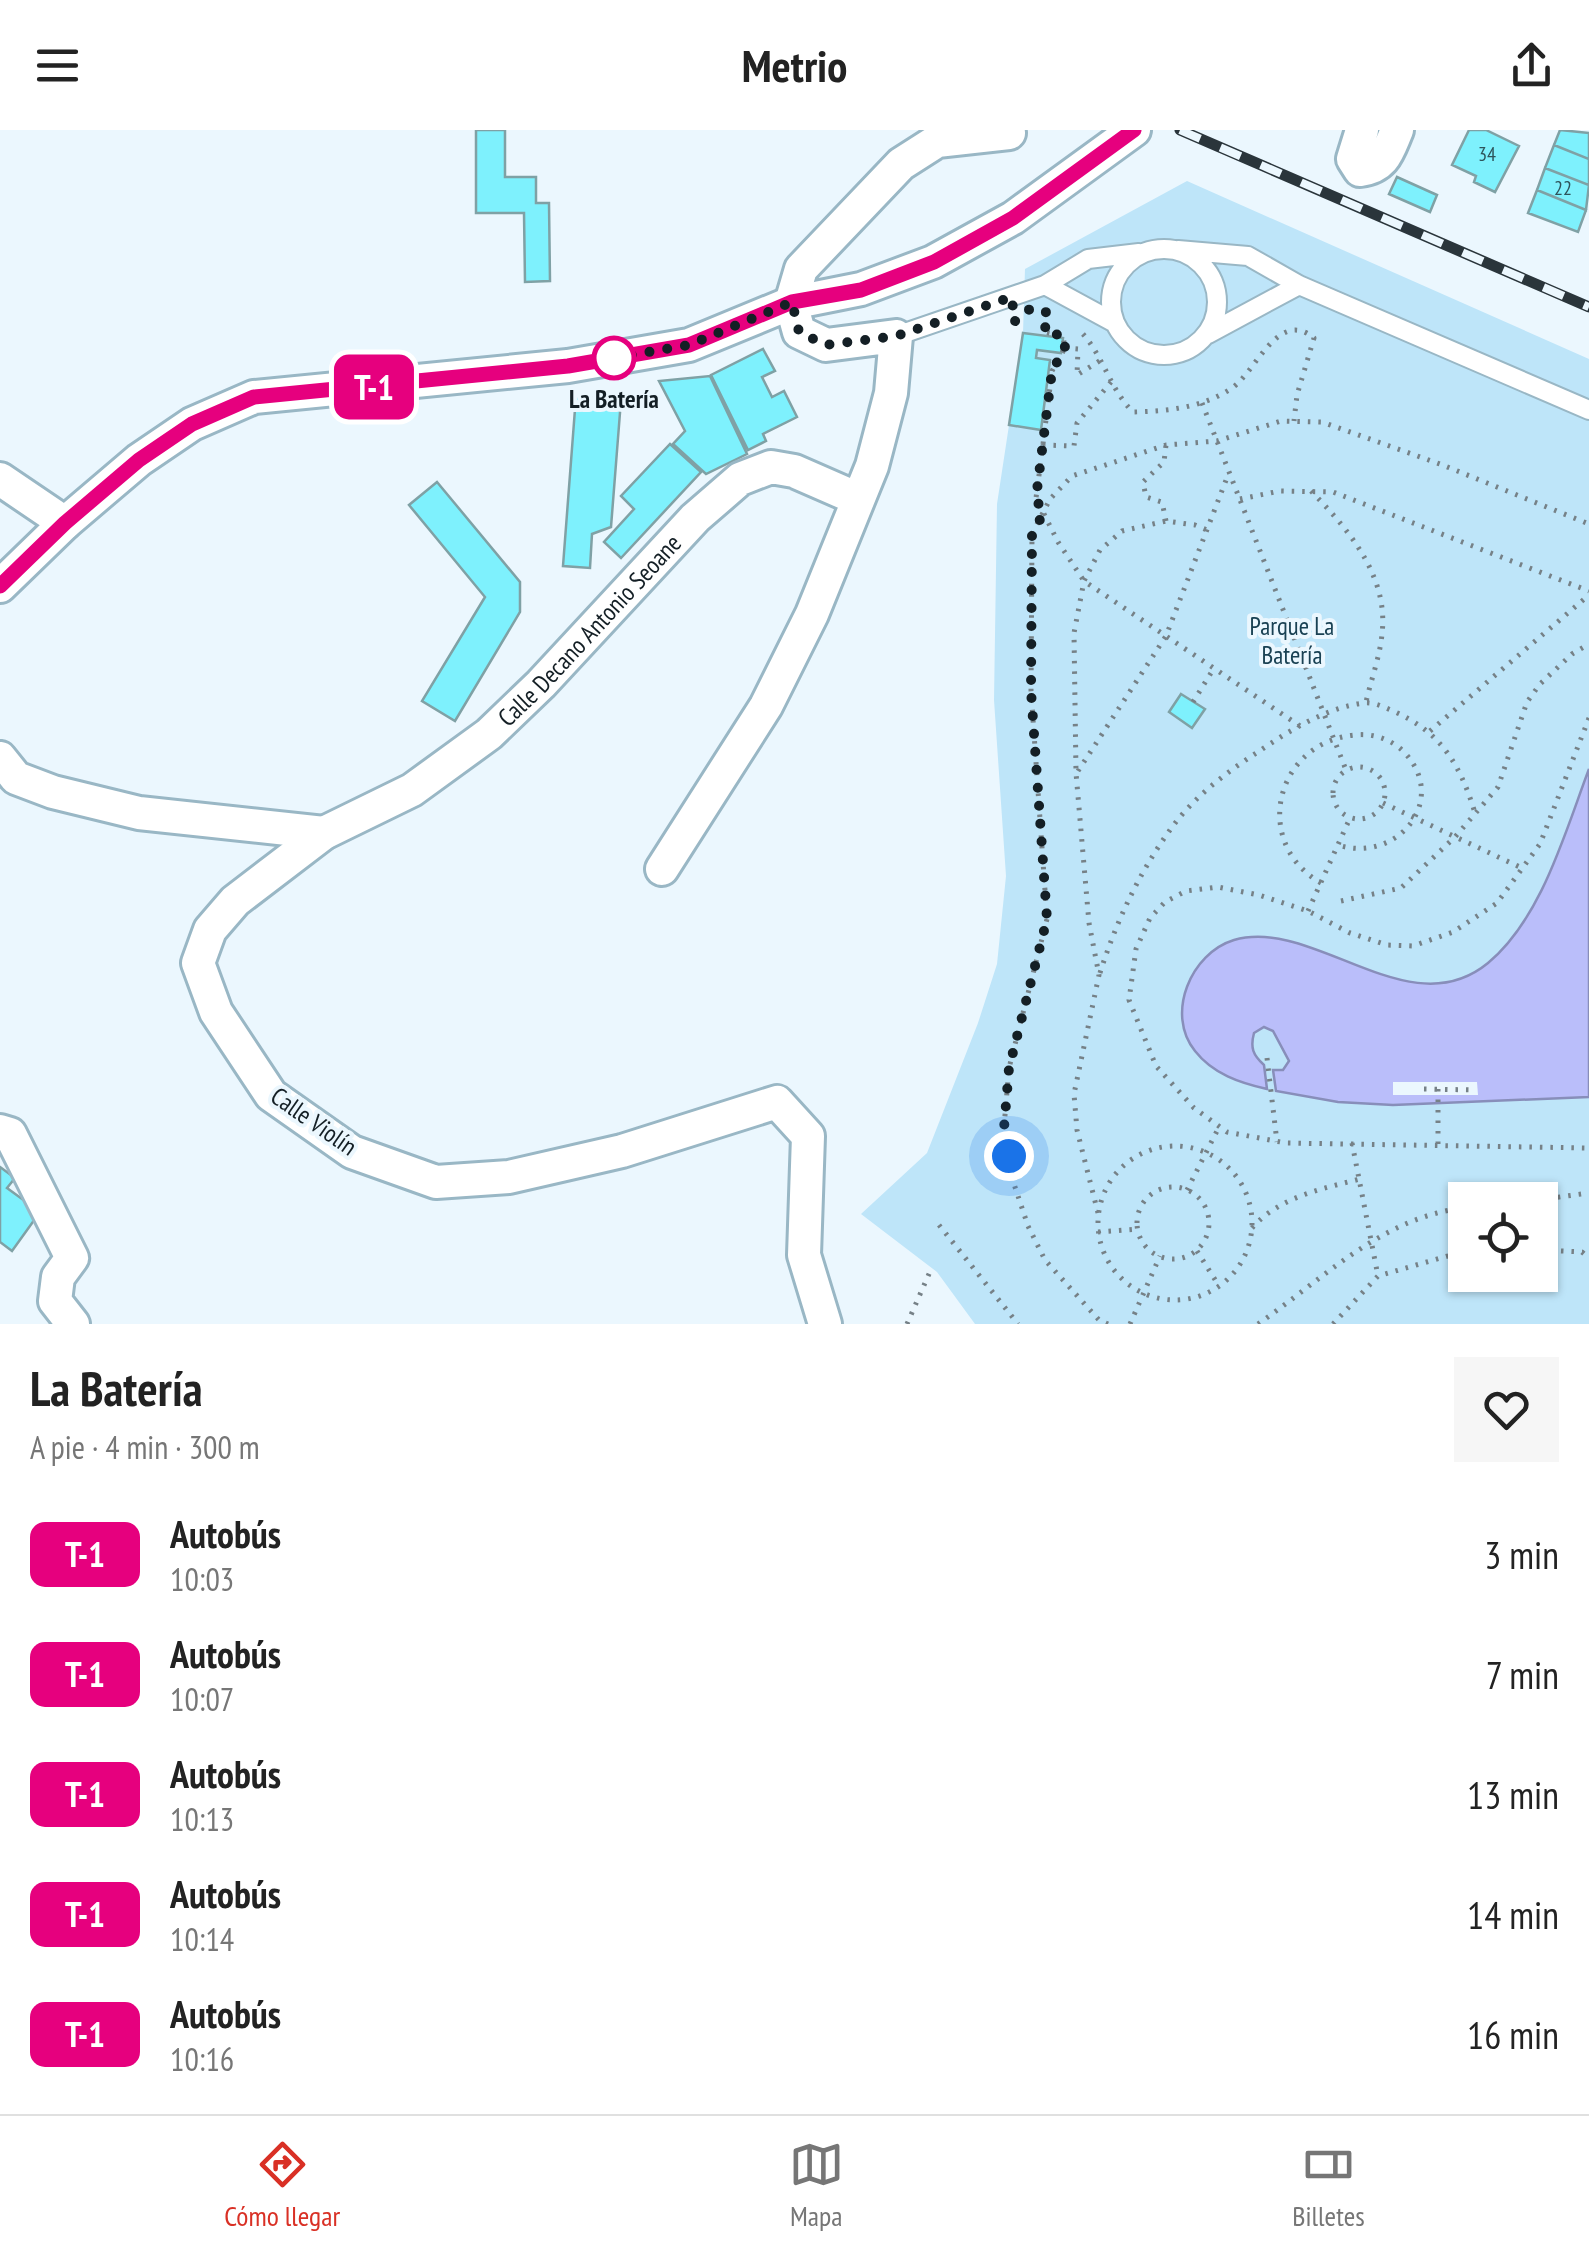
<!DOCTYPE html>
<html lang="es">
<meta charset="utf-8">
<style>
body{margin:0;font-family:"PT Sans Narrow",sans-serif;background:#f6f6f6;color:#222;height:100vh;display:flex;flex-direction:column;font-size:38px;white-space:nowrap}
*{box-sizing:border-box;margin:0}
p{font-size:32px;color:#767676}
.icon{flex:none;width:55px;height:55px;fill:none;stroke:currentColor;stroke-width:2;stroke-linecap:round;stroke-linejoin:round}
.map{position:relative;height:1194px;overflow:hidden}
.sheet{display:flex;flex-direction:column;background:#fff;flex:1}
.sheet>*{flex:none}
.badge{padding:0 20px;border-radius:15px;font-size:35px;line-height:65px}
.fabs{position:absolute;left:1448px;top:1052px;display:grid;gap:20px}
.fabs a{display:grid;place-items:center;width:110px;height:110px;border-radius:0px;background:#fff;box-shadow:0 2px 8px #0004;font-size:50px}
.you{position:absolute;width:50px;height:50px;margin:-25px;border:8px solid #fff;border-radius:50%;background:#1a73e8;box-shadow:0 0 0 15px #1a73e833}
.map>.badge{position:absolute;translate:-50% -50%;box-shadow:0 0 0 5px #fff}
.round{display:grid;place-items:center;flex:none;width:105px;height:105px;border-radius:0px;background:#f6f6f6}
.head{display:flex;align-items:center;justify-content:space-between;height:170px;padding:0 30px}
h1{font-size:48px;font-weight:700;line-height:75px}
ul{padding:0;list-style:none}
li{display:flex;align-items:center;gap:30px;height:120px;padding:0 30px}
li div{flex:1}
li b{display:block;font-size:38px}
li em{font-style:normal}
li .badge{min-width:110px;font-weight:700;text-align:center}
header{display:flex;justify-content:space-between;align-items:center;height:130px;padding:0 30px;background:#fff;font-size:45px;font-weight:700}
.tab-bar{display:flex;justify-content:space-around;align-items:center;height:140px;border-top:2px solid #e0e0e0;background:#fff;font-size:28px;color:#767676}
.tab-bar a{display:grid;justify-items:center;gap:5px}
.tab-bar .selected{color:#d93025}
.map>svg:first-child{display:block}
.green{fill:#bee5f9;fill-rule:evenodd}
.water{fill:#babefa;stroke:#888eba;stroke-width:2.5}
.pier{fill:#ebf7fe}
.building{fill:#7ef1fd;stroke:#7fa1a5;stroke-width:2.5}
.lines{fill:none;stroke-linecap:round;stroke-linejoin:round}
.service-casing{stroke:#99b7c5;stroke-width:22}
.minor-casing{stroke:#99b7c5;stroke-width:38}
.path{stroke:#768187;stroke-width:5;stroke-dasharray:2.5 8;stroke-linecap:butt}
.service{stroke:#fff;stroke-width:18}
.minor{stroke:#fff;stroke-width:32}
.rail-casing{stroke:#2a353b;stroke-width:11}
.rail{stroke:#ebf7fe;stroke-width:8;stroke-dasharray:22;stroke-linecap:butt}
.line-casing{stroke:#fff;stroke-width:22}
.line{stroke:#e6007e;stroke-width:15}
.walk{stroke:#141f25;stroke-width:10;stroke-dasharray:0 18}
.stop-dot{fill:#fff;stroke:#e6007e;stroke-width:5}
.labels{text-anchor:middle;stroke-width:8;stroke-linejoin:round;paint-order:stroke}
.number-label{font-size:20px;fill:#2e545b}
.stop-label{font-size:25px;font-weight:bold;fill:#141f25;stroke:#ebf7fe}
.park-label{font-size:25px;fill:#194153;stroke:#ebf7fe}
.street-label{font-size:25px;fill:#141f25;stroke:#ebf7fe}
</style>
<header><svg class="icon" aria-label="menu" viewBox="0 0 24 24"><path d="M4 6h16M4 12h16M4 18h16"/></svg>Metrio<svg class="icon" aria-label="share" viewBox="0 0 24 24"><path d="M12 15V3M7 8l5-5 5 5M5 13v7h14v-7"/></svg></header>
<div class="map">
<svg width="1589" height="1194" viewBox="0 0 1589 1194">
<rect width="100%" height="100%" fill="#ebf7fe"/>
<path class="green" d="M1187 51 1589 229V1194H975L937 1142 861 1084 927 1023 978 893 997 834 1006 746 994 570 997 374 1023 203 1025 139ZM1465 1070H1540V1145H1465Z"/>
<path class="water" d="M1589 639V967L1393 975 1338 972 1276 961 1273 940H1283L1289 931 1273 901 1264 897 1254 903C1250 918 1253 925 1264 935L1267 959C1240 953 1213 944 1195 921 1165 884 1191 823 1234 810 1315 787 1409 898 1488 833 1542 788 1565 702 1589 639Z"/>
<path class="pier" d="M1393 952H1477L1478 965H1393Z"/>
<path class="building" d="M476 0H505V47H536V73H549L550 151 525 152 524 83H476Z
M1469 0H1486L1519 16 1495 62 1474 52 1476 46 1452 35Z
M1560 0 1589 3V29L1554 15Z
M1554 15 1589 29V55L1545 38Z
M1545 38 1589 55 1586 80 1537 60Z
M1397 47 1437 65 1430 82 1389 64Z
M1537 60 1586 80 1578 102 1528 83Z
M1023 203 1063 208 1061 223 1037 220 1036 228 1050 230 1041 300 1009 295Z
M763 219 775 241 762 247 772 267 784 261 797 287 763 304 766 311 748 320 711 245Z
M710 246 747 324 706 344 673 314 685 301 659 251Z
M576 266 621 270 611 397 592 404 590 438 563 436Z
M670 314 701 342 621 428 604 412 634 379 621 366Z
M437 352 520 452V482L455 591 422 571 485 467 409 375Z
M1181 564 1205 579 1192 598 1169 582Z
M0 1037 15 1048 7 1058 40 1082 12 1121 0 1112Z"/>
<g class="lines">
<g class="service-casing">
<path id="service" d="M1111 172a53 53 0 1 1 106 0a53 53 0 1 1-106 0Z
M1178 120 1248 126 1299 155 1589 280
M1045 155 1115 193
M1208 204 1299 155
M896 206 1045 155 1088 129 1139 123"/>
</g>
<g class="minor-casing">
<g id="minor">
<path d="M1362 0 1353 29 1360 40C1385 37 1388 21 1397 0"/>
<path d="M0 349 65 393"/>
<path d="M0 456 65 393 139 330 192 294 254 267 568 236 689 215 791 173 861 159 933 132 1013 88 1134 0"/>
<path d="M0 628 16 648 53 662 139 683 324 703"/>
<path d="M662 739 766 576 812 484 872 336 891 263 896 206 826 215 799 202 791 173 801 139 901 34 937 11 1009 3"/>
<path d="M0 1001 10 1004 72 1128 58 1147 55 1171 73 1194"/>
<path id="s1" d="M825 1194 804 1125 808 1006 777 972 622 1021 509 1047 436 1052 352 1022 271 965 216 882 198 833 210 800 235 771 324 703 412 660 489 604 541 554 695 388 740 349 771 337 794 341 858 369"/>
</g>
</g>
<path class="path" d="M1083 204C1104 228 1110 259 1133 282 1168 281 1202 278 1232 258 1256 242 1278 178 1314 208L1297 265 1294 291
M1065 218 1078 219 1077 245 1101 230
M1111 252 1077 293 1074 316 1043 315 1036 368 1058 412 1084 451 1300 596
M1202 273 1346 640
M1043 314 1052 241 1065 218 1063 206 1045 202 1048 186
M1311 361C1348 399 1389 446 1382 504 1380 526 1371 550 1366 572
M1240 369 1280 361 1333 362 1589 461
M1166 391 1162 372 1146 367 1143 352 1164 332 1166 315
M1193 572 1214 538
M1589 588 1540 714 1497 773 1453 802 1413 816 1387 815 1350 803 1308 781 1259 765 1218 757 1186 761 1165 772 1150 788 1136 819 1129 870 1156 936 1194 978 1227 1002 1286 1013 1589 1018
M1430 601 1589 465
M1333 663a26 26 0 1 1 52 0a26 26 0 1 1-52 0Z
M1078 641 1166 506 1228 345
M1383 673 1524 739
M1321 753C1251 713 1275 612 1355 605 1373 603 1391 609 1404 622 1450 670 1397 734 1338 715
M1341 771 1401 758 1455 707 1498 657 1527 572 1540 554 1572 524 1589 514
M1308 781 1350 688
M1100 843C1116 792 1139 743 1170 700 1193 667 1228 641 1261 620 1290 600 1328 577 1364 573 1374 572 1384 577 1393 581 1441 602 1460 634 1475 683
M1267 928 1277 1012
M1424 959 1476 960
M1438 959V1016
M1352 1013 1378 1146
M1098 1093a77 77 0 1 1 154 0a77 77 0 1 1-154 0Z
M1137 1093a36 36 0 1 1 72 0a36 36 0 1 1-72 0Z
M1187 1060 1219 997
M1537 1070 1589 1063
M1098 1083 1077 1000 1074 964 1099 845 1089 793 1076 643 1074 503 1084 451 1100 420 1122 401 1166 391 1195 395 1207 400
M939 1095 1018 1194
M1252 1098C1279 1067 1321 1059 1360 1049
M1098 1102 1138 1099
M1540 1120 1582 1122 1589 1128
M1197 1121 1219 1156
M907 1194 932 1137
M1108 1194 1099 1190 1045 1130 1028 1096 1014 1054 1004 997 1009 938 1047 789 1031 561 1032 404 1050 369 1072 346 1166 315 1217 311 1281 291 1322 292 1440 334 1589 394
M1130 1194 1160 1126
M1258 1194C1322 1150 1383 1086 1465 1078
M1333 1194 1378 1146 1465 1121"/>
<use href="#service" class="service"/>
<use href="#minor" class="minor"/>
<g class="rail-casing">
<path id="rail" d="M1180 0 1589 177"/>
</g>
<use href="#rail" class="rail"/>
</g>
<g class="lines">
<g class="line-casing">
<path id="line" d="M0 456 65 393 139 330 192 294 254 267 568 236 689 215 792 172 861 160 934 132 1013 88 1134 0"/>
</g>
<use href="#line" class="line"/>
<path class="walk" d="M614 228 689 215 792 172 799 202 826 215 896 206 1012 167 1014 192 1031 178 1049 183 1044 202 1064 206 1065 218 1052 241 1036 368 1043 384 1032 404 1031 561 1047 789 1009 938 1004 998 1009 1026"/>
</g>
<circle class="stop-dot" cx="614" cy="228" r="20"/>
<g class="labels">
<g class="number-label">
<text x="1487" y="31">34</text>
<text x="1563" y="65">22</text>
</g>
<g class="stop-label">
<text x="614" y="278">La Batería</text>
</g>
<g class="park-label">
<text x="1292" y="505">Parque La<tspan x="1292" dy="29">Batería</tspan></text>
</g>
<g class="street-label">
<text dy="9" stroke="none"><textPath href="#s1" startOffset="1452">Calle Decano Antonio Seoane</textPath></text>
<text transform="translate(314 991) rotate(35)" y="9">Calle Violín</text>
</g>
</g>
</svg>
<div class="fabs">
<a><svg class="icon" aria-label="locate" viewBox="0 0 24 24"><circle cx="12" cy="12" r="6"/><path d="M12 2v4M12 18v4M2 12h4M18 12h4"/></svg></a>
</div>
<div class="you" style="left:1009px;top:1026px"></div>
<b class="badge" style="left:374px;top:257px;background:#e6007e;color:#fff">T-1</b>
</div>
<section class="sheet">
<div class="head"><div><h1>La Batería</h1><p>A pie · 4 min · 300 m</p></div><a class="round"><svg class="icon" aria-label="heart" viewBox="0 0 24 24"><path d="M12 20l-8-8c-3-5 5-10 8-4 3-6 11-1 8 4z"/></svg></a></div>
<ul>
<li><span class="badge" style="background:#e6007e;color:#fff">T-1</span><div><b>Autobús</b><p>10:03</p></div><em>3 min</em></li>
<li><span class="badge" style="background:#e6007e;color:#fff">T-1</span><div><b>Autobús</b><p>10:07</p></div><em>7 min</em></li>
<li><span class="badge" style="background:#e6007e;color:#fff">T-1</span><div><b>Autobús</b><p>10:13</p></div><em>13 min</em></li>
<li><span class="badge" style="background:#e6007e;color:#fff">T-1</span><div><b>Autobús</b><p>10:14</p></div><em>14 min</em></li>
<li><span class="badge" style="background:#e6007e;color:#fff">T-1</span><div><b>Autobús</b><p>10:16</p></div><em>16 min</em></li>
</ul>
</section>
<nav class="tab-bar">
<a class="selected"><svg class="icon" aria-label="directions" viewBox="0 0 24 24"><path d="M12 3l9 9-9 9-9-9zM9 14v-3h6M13 9l2 2-2 2"/></svg>Cómo llegar</a>
<a><svg class="icon" aria-label="map" viewBox="0 0 24 24"><path d="M3 6l6-2 6 2 6-2v14l-6 2-6-2-6 2zM9 4v14M15 6v14"/></svg>Mapa</a>
<a><svg class="icon" aria-label="tickets" viewBox="0 0 24 24"><path d="M3 7h18v10H3zM15 7v10"/></svg>Billetes</a>
</nav>
